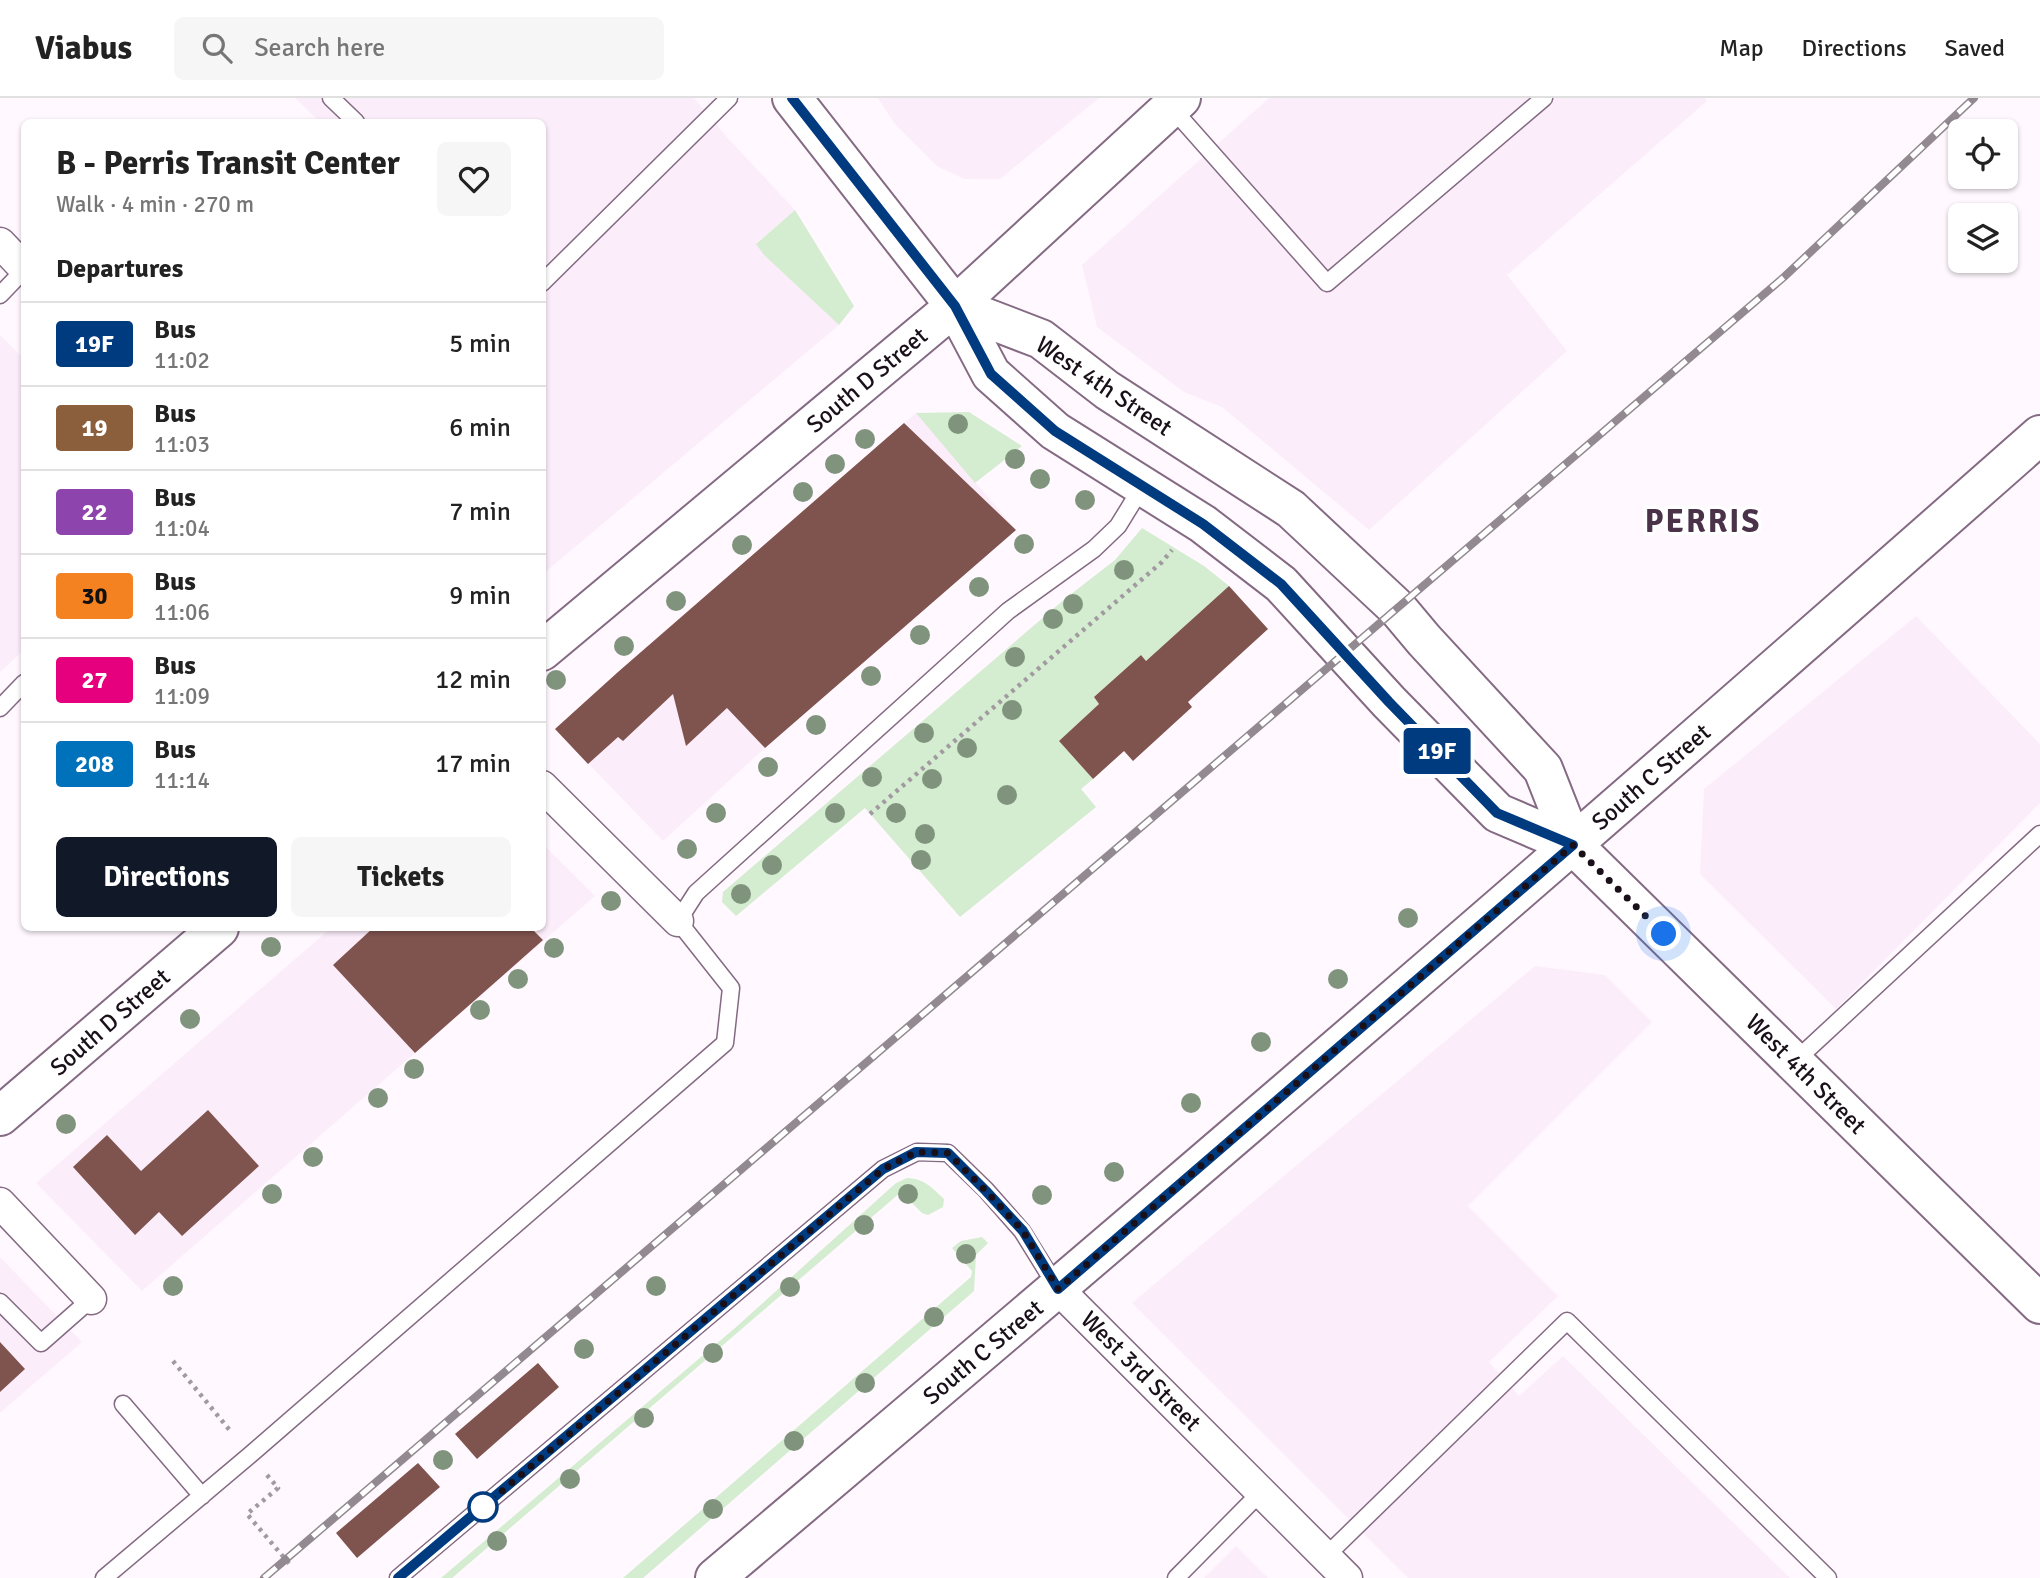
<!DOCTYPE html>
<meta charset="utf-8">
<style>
body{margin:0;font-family:Signika,sans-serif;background:#f6f6f6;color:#222;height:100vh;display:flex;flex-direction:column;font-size:26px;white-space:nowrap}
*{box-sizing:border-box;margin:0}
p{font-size:23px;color:#767676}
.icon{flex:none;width:38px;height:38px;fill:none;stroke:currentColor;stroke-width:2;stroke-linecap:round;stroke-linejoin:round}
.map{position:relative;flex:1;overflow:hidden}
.drawer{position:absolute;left:21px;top:21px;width:525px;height:812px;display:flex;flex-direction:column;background:#fff;border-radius:10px;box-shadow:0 2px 5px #0004}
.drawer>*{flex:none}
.badge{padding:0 14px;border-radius:5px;font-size:24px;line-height:46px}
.buttons{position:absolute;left:1948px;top:21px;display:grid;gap:14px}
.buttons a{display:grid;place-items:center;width:70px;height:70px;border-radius:10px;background:#fff;box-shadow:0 2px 5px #0004;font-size:35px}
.you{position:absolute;width:35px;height:35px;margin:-18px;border:5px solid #fff;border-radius:50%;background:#1a73e8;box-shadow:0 0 0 10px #1a73e833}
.map>.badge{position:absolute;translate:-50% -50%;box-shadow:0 0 0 4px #fff}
h2{padding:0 35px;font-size:26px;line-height:63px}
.round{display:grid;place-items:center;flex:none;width:74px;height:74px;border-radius:10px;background:#f6f6f6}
.headline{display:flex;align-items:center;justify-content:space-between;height:119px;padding:0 35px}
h1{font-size:33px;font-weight:800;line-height:52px}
.cta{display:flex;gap:14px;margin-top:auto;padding:14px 35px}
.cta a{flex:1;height:80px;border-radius:10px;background:#111827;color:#fff;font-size:28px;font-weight:800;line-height:80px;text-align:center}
.cta a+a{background:#f6f6f6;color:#222}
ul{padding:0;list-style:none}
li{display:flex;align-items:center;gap:21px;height:84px;padding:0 35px;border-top:2px solid #e0e0e0}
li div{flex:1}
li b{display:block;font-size:26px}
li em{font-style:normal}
li .badge{min-width:77px;font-weight:700;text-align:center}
header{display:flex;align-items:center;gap:42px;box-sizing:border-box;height:98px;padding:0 35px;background:#fff;border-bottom:2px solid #e0e0e0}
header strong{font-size:33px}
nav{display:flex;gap:38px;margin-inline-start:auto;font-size:24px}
.search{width:490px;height:63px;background:#f6f6f6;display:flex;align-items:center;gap:18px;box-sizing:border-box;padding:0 24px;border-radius:10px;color:#767676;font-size:26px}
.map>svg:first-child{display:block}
.built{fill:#fcedfb}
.green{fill:#d4ecd0}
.building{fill:#7f534e}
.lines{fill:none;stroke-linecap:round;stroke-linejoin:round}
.lane-casing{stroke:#846a83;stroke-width:19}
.street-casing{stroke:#846a83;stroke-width:33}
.secondary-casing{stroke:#846a83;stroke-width:42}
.primary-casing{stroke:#846a83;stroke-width:42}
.path{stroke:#a29aa1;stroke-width:4.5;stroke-dasharray:3.5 5;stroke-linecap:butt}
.lane{stroke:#fff;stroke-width:16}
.street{stroke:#fff;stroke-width:30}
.secondary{stroke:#fff;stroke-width:38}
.primary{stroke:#fff;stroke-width:38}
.rail-casing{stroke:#928991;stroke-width:8}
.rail{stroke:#fff;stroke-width:5;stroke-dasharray:16;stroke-linecap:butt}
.tree{fill:#80947d}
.line-casing{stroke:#fff;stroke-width:16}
.line{stroke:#003b80;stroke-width:10}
.walk{stroke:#1a1019;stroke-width:7;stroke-dasharray:0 12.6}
.stop-dot{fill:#fff;stroke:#003b80;stroke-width:3.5}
.labels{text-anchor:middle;stroke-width:7;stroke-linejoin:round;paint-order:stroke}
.street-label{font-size:24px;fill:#1a1019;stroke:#fff}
.district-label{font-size:32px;font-weight:bold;letter-spacing:2px;fill:#4a3249;stroke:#fff}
</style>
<header>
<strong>Viabus</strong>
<div class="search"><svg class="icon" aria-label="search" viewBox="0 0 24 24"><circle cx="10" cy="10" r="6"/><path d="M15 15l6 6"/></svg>Search here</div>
<nav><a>Map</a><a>Directions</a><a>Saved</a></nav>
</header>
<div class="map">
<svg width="2040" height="1480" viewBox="0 0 2040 1480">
<rect width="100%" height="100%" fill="#fff8fe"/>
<path class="built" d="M295 0H694L726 38 795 112 756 145 764 157 839 227 543 476 542 24H320Z
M878 0H1099L1000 81H964L937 68 894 25Z
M1269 0H1705L1707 3 1507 177 1567 253 1369 432 1222 309 1184 294 1097 229 1082 167Z
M0 237 24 261V552L0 574Z
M916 315 1016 432 765 650 663 743 555 631Z
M1916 518 2040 646V705L1836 911 1700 776 1704 691Z
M543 746 595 798 142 1193 36 1085 331 830H542Z
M1535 868 1605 877 1652 924 1468 1108 1558 1198 1489 1264 1519 1298 1563 1258 1790 1480H1408L1132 1205Z
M0 1159 82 1244 0 1315Z
M1236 1448 1268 1480H1204Z"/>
<path class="green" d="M795 112 854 208 839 227 764 157 756 146Z
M969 314 1022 348 975 385 916 315Z
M1142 430 1204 468 1229 488 1146 563 1141 557 1094 599 1099 606 1059 643 1093 681 1081 691 1096 709 960 819 865 710 736 818 722 804 723 794 1066 500 1115 462Z
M907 1080C925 1081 931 1089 944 1101L943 1109 928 1117 922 1115 901 1094 452 1480H441L735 1230 896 1085Z
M982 1139 988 1145 976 1157 974 1193 643 1480H623L971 1179 972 1173 952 1150 961 1143Z"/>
<path class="building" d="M904 325 1016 432 765 650 727 610 686 648 673 596 623 643 618 639 588 666 555 631 618 574Z
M1229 488 1268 531 1188 604 1192 609 1133 663 1124 653 1093 681 1059 643 1099 606 1094 599 1141 557 1146 563Z
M373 830H531L543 842 415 955 333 867Z
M208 1012 259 1068 182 1138 159 1114 135 1137 73 1069 107 1037 141 1073Z
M0 1244 25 1271 0 1294Z
M538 1265 559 1289 477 1361 455 1336Z
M418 1365 440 1389 357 1460 336 1435Z"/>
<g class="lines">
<g class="lane-casing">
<path id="lane" d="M331 0 356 24
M1171 9 1327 185 1544 0
M542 185 729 0
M0 197 24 172
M0 610 24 585
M1794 964 2040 736
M0 1204 41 1245 91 1201
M123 1306 202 1398
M1326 1458 1567 1223 1828 1480
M104 1480 250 1357 725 945 731 890 678 823 696 795 1008 513 1094 451 1118 428 1142 389
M398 1480 883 1071 917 1054 948 1055 986 1092 1022 1133 1058 1191
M1176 1480 1261 1394"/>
</g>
<g class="street-casing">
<path id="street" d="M0 145 24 170
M542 688 678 823
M0 1105 91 1201
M1058 1191 1347 1480"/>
</g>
<g class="secondary-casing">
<path id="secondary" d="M542 553 955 208 1181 0
M0 1018 219 830
M715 1480C1161 1104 1603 723 2040 337"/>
</g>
<g class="primary-casing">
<path id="primary" d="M792 0 955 208 991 276 1055 333 1203 426 1281 486 1389 604 1498 715 1573 747 2040 1206
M955 208 1041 241 1107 292 1291 411 1398 511 1424 542 1543 671 1573 747"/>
</g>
<path class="path" d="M870 716 1162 464 1172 452
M173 1263 232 1335
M267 1377 278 1390 247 1416 292 1469"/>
<use href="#lane" class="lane"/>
<use href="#street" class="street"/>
<use href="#secondary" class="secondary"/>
<use href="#primary" class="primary"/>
<g class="rail-casing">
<path id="rail" d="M264 1480 1784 179 1974 0"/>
</g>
<use href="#rail" class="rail"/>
</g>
<g class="tree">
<circle cx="958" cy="326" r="10"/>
<circle cx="865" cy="341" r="10"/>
<circle cx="1015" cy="361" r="10"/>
<circle cx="835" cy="366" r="10"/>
<circle cx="1040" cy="381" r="10"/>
<circle cx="803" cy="394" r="10"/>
<circle cx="1085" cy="402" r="10"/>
<circle cx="1024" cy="446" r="10"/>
<circle cx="742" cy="447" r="10"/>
<circle cx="1124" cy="472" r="10"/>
<circle cx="979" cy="489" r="10"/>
<circle cx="676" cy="503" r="10"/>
<circle cx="1073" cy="506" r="10"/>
<circle cx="1053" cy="521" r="10"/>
<circle cx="920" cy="537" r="10"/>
<circle cx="624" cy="548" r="10"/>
<circle cx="1015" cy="559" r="10"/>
<circle cx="871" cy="578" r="10"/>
<circle cx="556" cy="582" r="10"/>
<circle cx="1012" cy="612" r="10"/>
<circle cx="816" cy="627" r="10"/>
<circle cx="924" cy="635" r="10"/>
<circle cx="967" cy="650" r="10"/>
<circle cx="768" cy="669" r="10"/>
<circle cx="872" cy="679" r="10"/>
<circle cx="932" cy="681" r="10"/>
<circle cx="1007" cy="697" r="10"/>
<circle cx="716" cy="715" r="10"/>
<circle cx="835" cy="715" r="10"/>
<circle cx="896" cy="715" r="10"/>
<circle cx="925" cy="736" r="10"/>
<circle cx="687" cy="751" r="10"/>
<circle cx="921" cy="762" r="10"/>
<circle cx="772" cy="767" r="10"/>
<circle cx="741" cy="796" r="10"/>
<circle cx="611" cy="803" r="10"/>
<circle cx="1408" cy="820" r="10"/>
<circle cx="271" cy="849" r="10"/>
<circle cx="554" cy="850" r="10"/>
<circle cx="518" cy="881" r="10"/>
<circle cx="1338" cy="881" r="10"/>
<circle cx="480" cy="912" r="10"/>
<circle cx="190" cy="921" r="10"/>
<circle cx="1261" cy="944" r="10"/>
<circle cx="414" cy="971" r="10"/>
<circle cx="378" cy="1000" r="10"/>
<circle cx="1191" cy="1005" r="10"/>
<circle cx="66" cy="1026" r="10"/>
<circle cx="313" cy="1059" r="10"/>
<circle cx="1114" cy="1074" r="10"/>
<circle cx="272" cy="1096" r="10"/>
<circle cx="908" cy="1096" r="10"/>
<circle cx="1042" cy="1097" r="10"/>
<circle cx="864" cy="1127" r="10"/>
<circle cx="966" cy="1156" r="10"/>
<circle cx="173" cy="1188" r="10"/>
<circle cx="656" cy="1188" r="10"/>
<circle cx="790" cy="1189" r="10"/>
<circle cx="934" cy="1219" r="10"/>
<circle cx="584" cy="1251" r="10"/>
<circle cx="713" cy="1255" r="10"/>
<circle cx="865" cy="1285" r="10"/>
<circle cx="644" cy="1320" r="10"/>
<circle cx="794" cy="1343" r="10"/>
<circle cx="443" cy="1362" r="10"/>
<circle cx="570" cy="1381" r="10"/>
<circle cx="713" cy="1411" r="10"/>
<circle cx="497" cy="1443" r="10"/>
</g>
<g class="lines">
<g class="line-casing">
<path id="line" d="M398 1480 883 1071 916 1054 948 1055 986 1093 1023 1133 1058 1191 1573 747 1497 715 1389 604 1281 486 1203 426 1055 333 991 276 955 208 792 0"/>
</g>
<use href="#line" class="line"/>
<path class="walk" d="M483 1409 883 1071 916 1054 948 1055 986 1093 1023 1133 1058 1191 1573 747 1664 836"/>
</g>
<circle class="stop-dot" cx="483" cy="1409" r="14"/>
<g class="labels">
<g class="street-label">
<text transform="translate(867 282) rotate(-40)" y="8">South D Street</text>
<text transform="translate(1104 288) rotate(34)" y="8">West 4th Street</text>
<text transform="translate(1651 679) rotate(-41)" y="8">South C Street</text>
<text transform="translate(110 924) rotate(-41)" y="8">South D Street</text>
<text transform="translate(1806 976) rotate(45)" y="8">West 4th Street</text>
<text transform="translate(983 1254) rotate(-40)" y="8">South C Street</text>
<text transform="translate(1141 1273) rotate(45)" y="8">West 3rd Street</text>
</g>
<g class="district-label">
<text x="1703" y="434">PERRIS</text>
</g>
</g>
</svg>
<div class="buttons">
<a><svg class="icon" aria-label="locate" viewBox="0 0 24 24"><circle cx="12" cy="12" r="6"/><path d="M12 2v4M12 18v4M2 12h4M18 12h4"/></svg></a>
<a><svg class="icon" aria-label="layers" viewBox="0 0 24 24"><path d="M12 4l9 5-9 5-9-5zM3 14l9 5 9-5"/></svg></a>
</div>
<div class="you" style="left:1664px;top:836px"></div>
<b class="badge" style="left:1437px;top:653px;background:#003b80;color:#fff">19F</b>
<section class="drawer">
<div class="headline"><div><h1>B - Perris Transit Center</h1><p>Walk · 4 min · 270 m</p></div><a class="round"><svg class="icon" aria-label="heart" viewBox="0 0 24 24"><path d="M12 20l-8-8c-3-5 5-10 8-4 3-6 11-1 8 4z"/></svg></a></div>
<h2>Departures</h2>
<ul>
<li><span class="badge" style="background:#003b80;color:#fff">19F</span><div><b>Bus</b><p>11:02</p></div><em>5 min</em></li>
<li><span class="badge" style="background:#8b5e3c;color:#fff">19</span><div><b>Bus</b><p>11:03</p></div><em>6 min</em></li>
<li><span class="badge" style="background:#8e44ad;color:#fff">22</span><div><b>Bus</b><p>11:04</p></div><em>7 min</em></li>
<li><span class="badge" style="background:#f58220;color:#111">30</span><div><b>Bus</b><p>11:06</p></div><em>9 min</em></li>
<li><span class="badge" style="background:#e6007e;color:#fff">27</span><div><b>Bus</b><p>11:09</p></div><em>12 min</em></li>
<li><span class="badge" style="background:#0072bc;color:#fff">208</span><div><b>Bus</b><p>11:14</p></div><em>17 min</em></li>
</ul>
<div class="cta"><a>Directions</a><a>Tickets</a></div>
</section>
</div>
